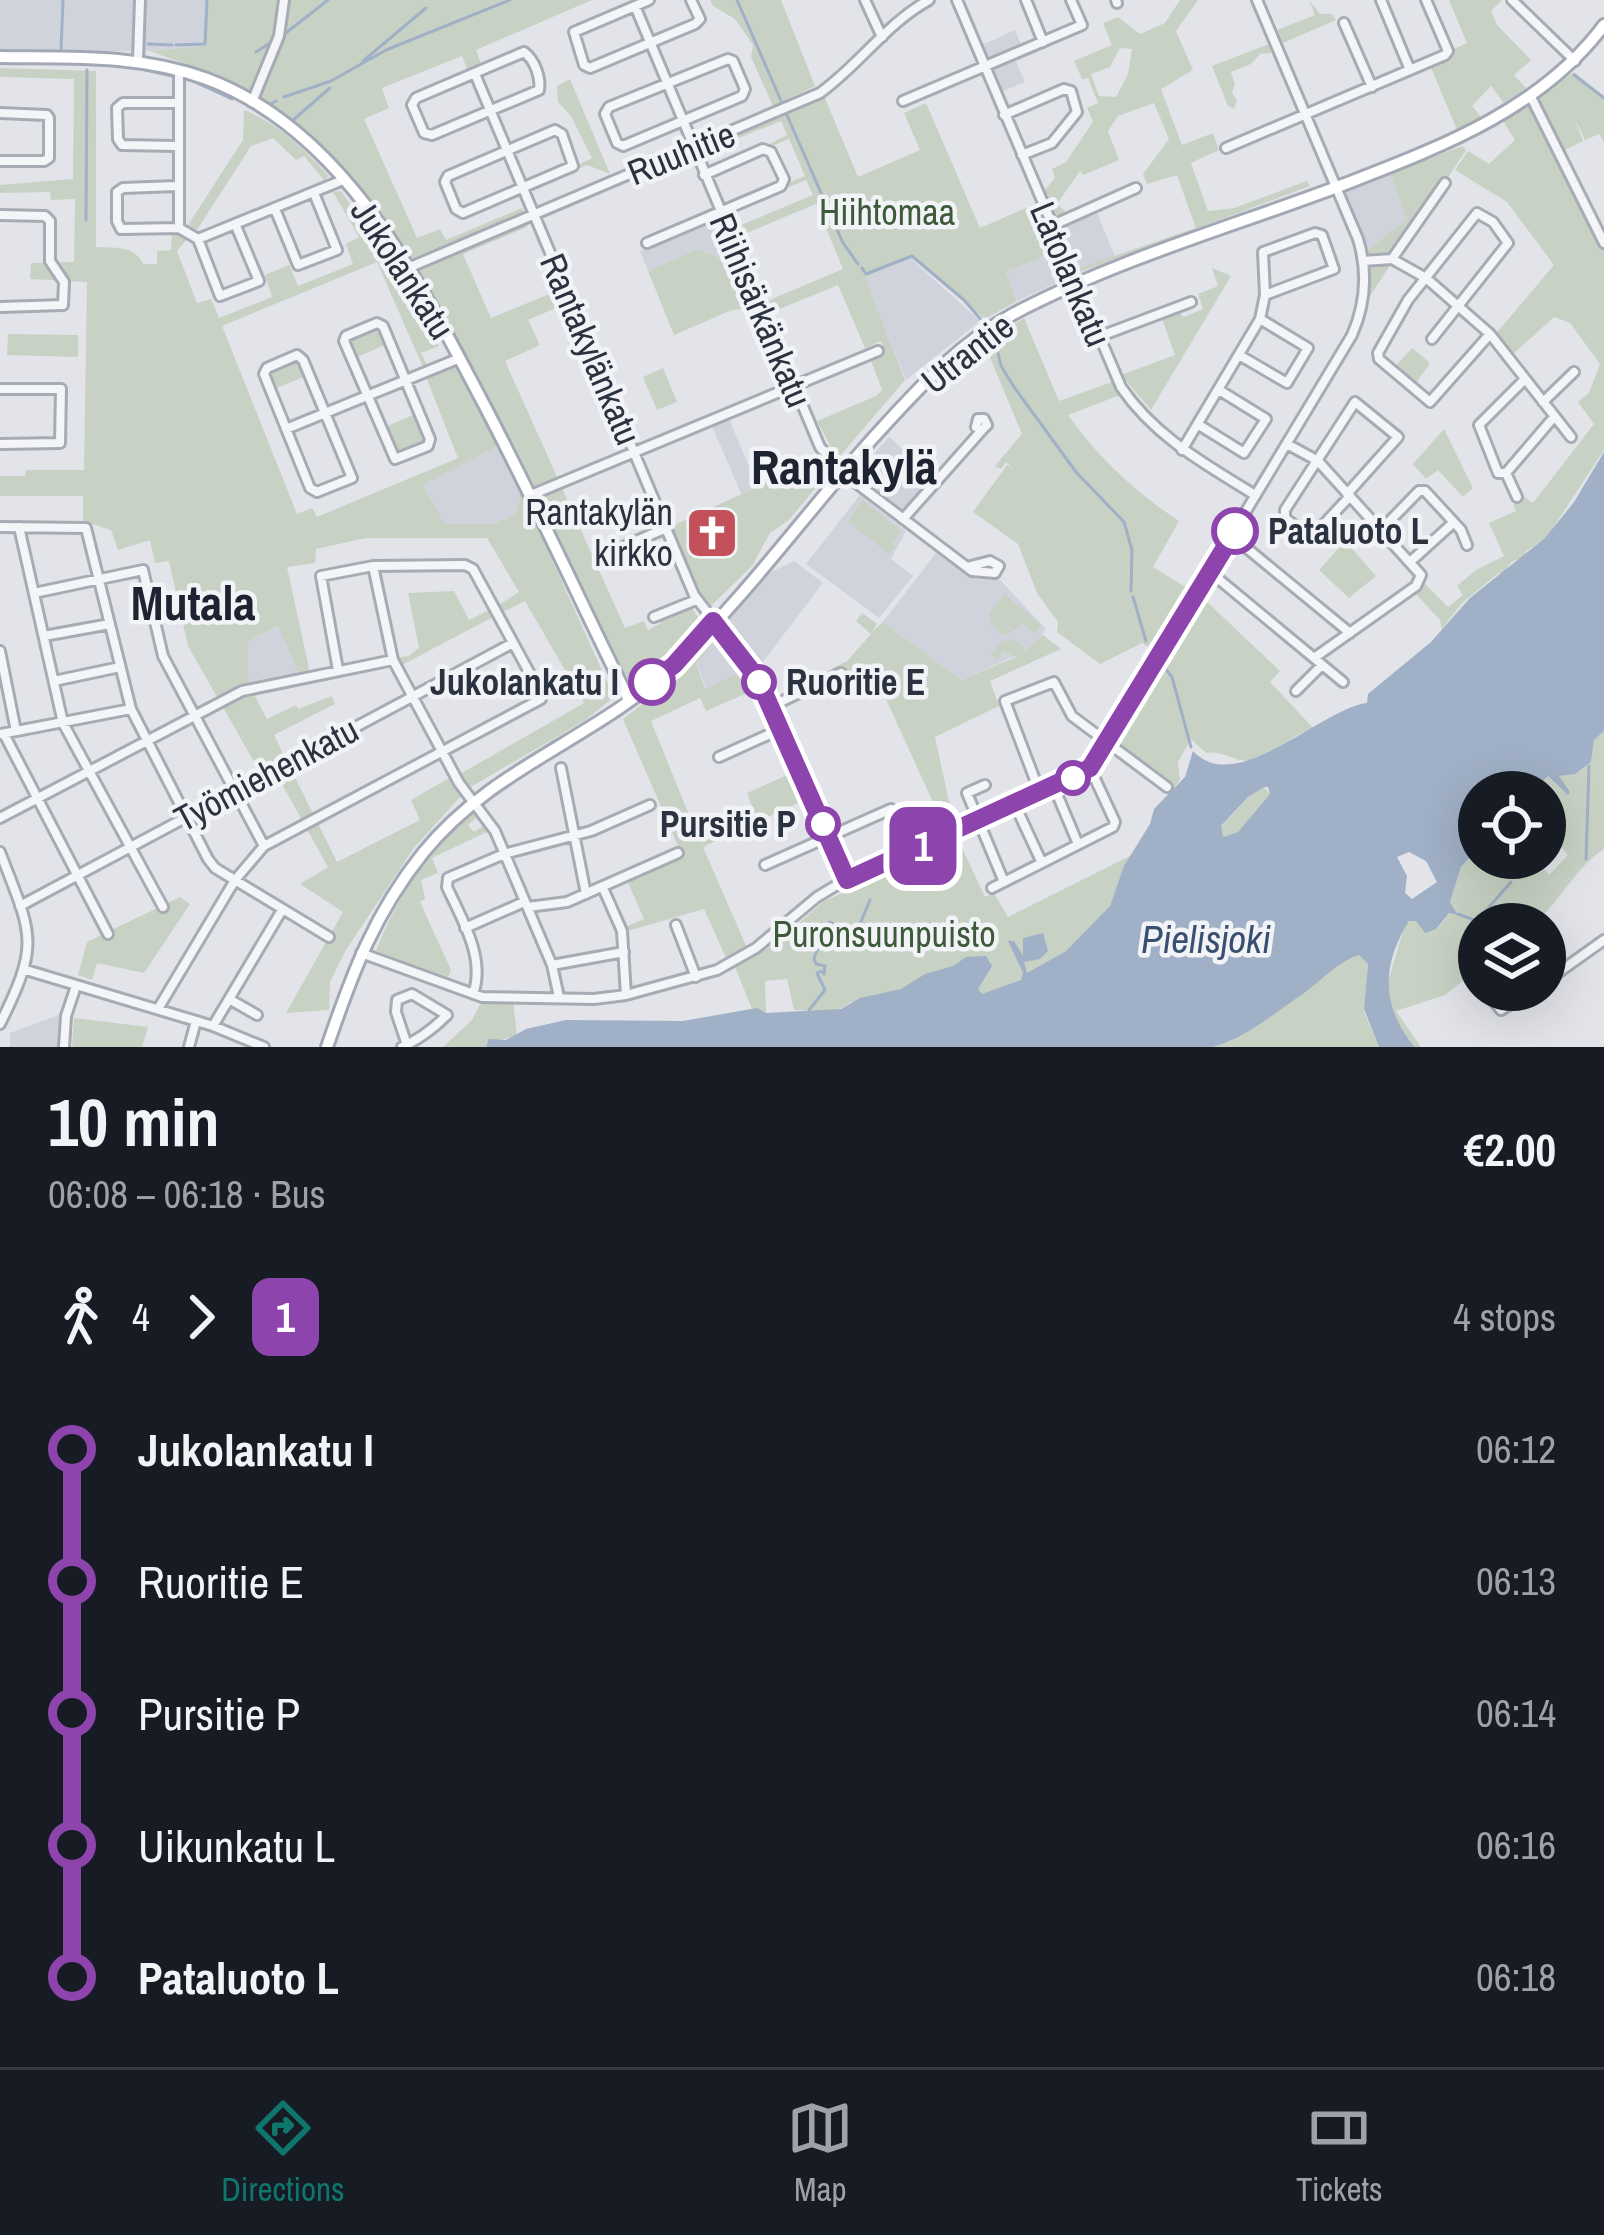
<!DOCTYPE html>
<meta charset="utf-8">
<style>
body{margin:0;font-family:"Archivo Narrow",sans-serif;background:#242831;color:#f1f3f6;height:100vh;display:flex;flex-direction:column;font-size:45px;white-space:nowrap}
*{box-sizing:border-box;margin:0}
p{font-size:39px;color:#9ea1a6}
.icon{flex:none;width:66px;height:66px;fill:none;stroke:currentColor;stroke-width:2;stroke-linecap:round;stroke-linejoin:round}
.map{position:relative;height:1047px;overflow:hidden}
.sheet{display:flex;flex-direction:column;background:#171b24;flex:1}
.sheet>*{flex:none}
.badge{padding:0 24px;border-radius:18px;font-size:42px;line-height:78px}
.buttons{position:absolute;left:1458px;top:771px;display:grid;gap:24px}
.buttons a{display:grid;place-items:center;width:108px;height:108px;border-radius:50%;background:#171b24;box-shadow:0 12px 48px #0002;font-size:60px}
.map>.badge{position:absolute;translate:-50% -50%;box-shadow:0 0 0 6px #fff}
.legs{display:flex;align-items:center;gap:18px;height:132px;padding:0 48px;font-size:39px}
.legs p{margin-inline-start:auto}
.head{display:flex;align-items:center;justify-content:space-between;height:204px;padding:0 48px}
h1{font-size:66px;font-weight:700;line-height:90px}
ul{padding:0 48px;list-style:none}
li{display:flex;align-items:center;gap:42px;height:132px;font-size:45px}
li i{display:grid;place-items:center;width:18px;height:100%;margin:0 15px;background:currentColor}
li i::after{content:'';width:30px;height:30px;margin:-15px;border:9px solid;border-radius:50%;background:#171b24}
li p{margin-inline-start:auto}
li:first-child i{background:linear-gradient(#0000 50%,currentColor 0)}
li:last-child i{background:linear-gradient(currentColor 50%,#0000 0)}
.tabs{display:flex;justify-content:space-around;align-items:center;height:168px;border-top:3px solid #363941;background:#171b24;font-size:33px;color:#9ea1a6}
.tabs a{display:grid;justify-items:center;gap:6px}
.tabs .on{color:#0f766e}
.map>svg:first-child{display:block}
.built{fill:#d0d3db}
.green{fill:#c7d2c4;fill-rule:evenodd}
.water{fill:#a0b0c6;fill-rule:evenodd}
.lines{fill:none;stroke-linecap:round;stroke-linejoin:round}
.stream{stroke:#a0b0c6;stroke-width:3}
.minor-casing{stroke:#a7abb3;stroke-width:14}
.major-casing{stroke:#a2a8b4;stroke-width:16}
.minor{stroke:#f4f5f8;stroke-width:8}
.major{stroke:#fff;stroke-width:10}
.line-1-casing{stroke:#fff;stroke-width:27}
.line-1{stroke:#8e44ad;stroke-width:18}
.stop-1-dot{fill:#fff;stroke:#8e44ad;stroke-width:6}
.labels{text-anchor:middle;stroke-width:9;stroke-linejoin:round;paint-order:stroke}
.street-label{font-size:36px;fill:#2b3240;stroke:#f1f3f7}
.park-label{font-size:36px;fill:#3e5a3a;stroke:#f1f3f7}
.poi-label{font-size:36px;fill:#2b3240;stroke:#f1f3f7;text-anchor:end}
.stop-label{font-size:36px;font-weight:bold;fill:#2b3240;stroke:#f1f3f7;text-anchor:start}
.water-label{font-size:39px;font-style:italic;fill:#394f70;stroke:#f1f3f7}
.district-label{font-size:48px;font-weight:bold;fill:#1d2331;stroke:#f1f3f7}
</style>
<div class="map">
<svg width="1604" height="1047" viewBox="0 0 1604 1047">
<rect width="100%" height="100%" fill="#e2e4e9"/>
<path class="built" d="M0 0H207L203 46 151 51 0 52Z
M1015 30 1023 49 989 63 982 45Z
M1015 60 1025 82 1001 92 992 70Z
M1390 174 1407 219 1368 250 1346 192Z
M1097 213 1115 256 1074 270 1057 229Z
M715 217 731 253 720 258 697 249 648 271 640 251Z
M1054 252 1065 279 1017 301 1006 272Z
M908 256 980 321 906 380 864 278Z
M729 419 757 485 742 496 712 426Z
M889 437 934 477 904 512 856 474Z
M498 446 521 491 516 513 495 524H445L423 485Z
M860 495 906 531 891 559 913 576 879 618 806 564Z
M936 553 975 579 1000 580 1046 629 1033 648 961 680 883 622Z
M794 561 823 583 759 667 726 622 769 573Z
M279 626 300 675 249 685 248 642Z
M715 636 736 657 739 674 706 689 696 662Z
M64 1013 59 1047H10V1033Z"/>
<path class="green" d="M207 0H592L476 50 481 64 467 69 462 56 382 88 389 108 364 119 417 238 440 229 446 240 522 208 525 213 408 260C363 194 315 121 239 86 211 72 180 63 151 51L203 46Z
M710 0H781L815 86 773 106 751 57 753 45 735 19 713 6Z
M1180 0H1198L1176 31 1193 70 1161 89 1182 145 1213 133 1219 150 1191 163 1208 211 1234 208 1307 181 1310 186 1078 273 1076 269 1196 228 1177 175 1147 184 1143 174 1169 139 1154 103 1118 116 1108 131 1119 160 1083 175 1080 171 1057 204 1066 212 1061 219 1054 220 1042 193 1055 178 1052 169 1066 162 1093 122 1087 108 1098 103 1088 78 1082 79 1074 61 1112 45 1103 23 1118 17 1140 34 1165 23ZM1120 48 1132 49 1128 74 1116 97 1099 96 1091 74 1110 67Z
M1309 0 1320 14H1332L1336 20 1283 43 1277 30 1315 15Z
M1449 0H1502L1491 11 1497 25 1531 60 1514 75 1526 88 1504 103 1491 86 1472 106 1481 117 1458 132 1431 68 1451 59 1450 51 1467 43Z
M1269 44 1271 53 1260 54 1251 64 1231 72 1235 85 1232 93 1237 101 1234 109 1228 106 1212 66Z
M0 68 96 71V247C114 248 135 245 143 264H157V251L171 250 172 233 189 237 177 251 197 303 211 299 219 318 272 297 265 275 289 265 298 286 353 264 346 244 359 237 333 192 341 191 414 299 439 346 421 353 427 365 423 367 377 262 222 326 297 514 312 508 317 517 458 458 426 377 454 365 498 446 423 485 445 524H495L516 513 521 491 614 697 584 721 469 788 460 774 584 703 525 601 501 613 497 606 519 592 487 538H366L316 549 315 563 287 567 310 673 300 675 278 626 248 642 249 685 267 719 296 705 298 709 332 696 335 704 274 735 337 862 420 820 411 800 451 777 461 796 413 849 346 950 330 982 329 1010 286 1013 343 912 300 884 328 867 273 768 261 774 188 646 169 561 155 563 150 540 118 550 111 530 83 521V496H0V476H25L26 470H84L87 282 30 279 31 263 74 262 75 199 51 200 50 192 0 193V185L73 179 74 79 0 77Z
M1574 72 1604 96V142L1599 134 1585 140 1574 117 1583 141 1563 151 1553 129 1548 131 1604 231V450L1547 537 1525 552 1527 556 1511 562 1504 573H1499L1462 603 1442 629 1440 620 1413 591 1423 582 1448 607 1463 595 1457 586 1476 570 1504 556 1489 523 1516 511 1513 505 1523 496 1533 503 1594 424 1578 402 1589 393 1600 364 1570 323 1554 317 1511 356 1495 335 1554 265 1507 202 1455 170 1468 151 1489 164 1515 140 1503 121Z
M570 79 610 174 587 165 575 170 574 167 592 158 571 116 558 102 557 86Z
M824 96 858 177 920 150 904 113 926 103 980 228 1035 204 1054 252 1006 272 1017 301 985 319 909 256 865 278 905 380 840 456 832 449 817 421 876 396 882 390 869 355 884 350 881 341 865 348 838 285 770 313 765 302 843 269 816 204 737 237 734 228 813 195 806 180 789 187 788 183 805 176 789 139 772 146 771 143 787 135 781 121 704 152 703 149Z
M244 110C279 124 304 149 329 176L324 180 304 156 296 160 273 138 251 146 197 230 188 225 243 140Z
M1462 146 1466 150 1370 296 1368 250 1407 219 1390 174Z
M523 221 527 227 463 254 491 318 559 290 565 304 528 320 540 345 505 361 625 628 644 621 648 630 661 623 660 618 690 605 699 619 676 651 632 687 623 670 616 668 412 268Z
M697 249 720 258 731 253 754 308 732 310 674 335 648 271Z
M1212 268 1231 276 1151 410 1121 375 1175 355 1161 316 1176 310 1184 317 1203 309 1198 294 1218 286Z
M1024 318 1059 401 1112 382 1120 395 1068 415C1100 459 1134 491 1179 521L1153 567 1203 598 1280 671 1270 682 1315 730C1291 732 1277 755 1253 760 1235 764 1225 750 1206 753L1191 739 1178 762 1180 780 1174 788 1110 740 1161 656 1142 643 1100 664 1057 632 1058 622 1037 593 1018 544 973 512 1007 465 1014 470 1006 462 1001 469 995 466 1022 434 984 343Z
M378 327 387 344 355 358 350 338Z
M8 334 78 335V357L7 355Z
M1412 348 1430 363 1414 386 1394 368Z
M296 360 306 376 274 389 268 376 270 370Z
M663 368 677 402 657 410 643 377Z
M415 414 425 443 397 454 392 452 383 428Z
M1444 429 1473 488 1463 497 1438 470 1426 479 1413 464Z
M818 459 827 474 789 520 770 533 752 566 711 606 697 588 672 526Z
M862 500 901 531 891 544 895 547 889 554 848 522Z
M1345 541 1376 576 1349 598 1319 570Z
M454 591 469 620 491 609 495 616 400 666 396 658 409 656 419 648 408 593Z
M1005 594 1041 625 1035 633 1022 623 1015 631 993 615 1013 632 1002 635 991 624 989 614Z
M862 613 877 624 872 632 883 622 961 680 1016 657 1004 651 997 659 991 655 1002 641 1016 640 1024 647 1023 653 1043 635 1061 649 990 681 999 706 935 737 955 829 947 833 870 664 845 674 831 669 847 661 871 634 856 621Z
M707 644 711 647 696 663 705 689 738 674 736 657 754 690 706 711 700 698 651 721 698 837 755 814 747 793 792 773 805 800 703 847 748 950 727 960 704 909 624 932 623 928 644 919 626 878 681 853 623 719 668 684Z
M1604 731V849C1574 868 1561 902 1533 924H1479V986L1467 978 1445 995 1396 1011 1421 1047H1415L1393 1018 1388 982 1405 924 1412 920 1437 929 1449 913 1458 914 1450 902 1461 867 1479 848V858H1535L1549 875 1568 855C1538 819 1551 819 1541 783L1548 776 1567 794 1570 792 1559 776 1578 772 1591 762 1594 740Z
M1264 787 1270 794 1238 832 1223 837 1219 829 1253 792Z
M479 807 483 812 468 825 474 832 489 822 493 829 432 858 438 873 421 880 425 899 420 902 451 970 448 977 376 951C398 894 431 846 479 807Z
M958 839 985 897 994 893 1008 917 1132 855 1110 906 1101 916 1066 951 1027 973 1014 941 1009 942 1023 973 1021 980 960 1006 851 1002C835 1016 814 1009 794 1010L787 979 765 981 766 1013 752 1009 735 967 783 937 823 902Z
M180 897 190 904 144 973 97 963 92 980 78 975 87 942Z
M1359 955 1368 964 1364 1012 1379 1047H1213C1267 1032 1309 973 1359 955Z
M513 1000 517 1036 487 1043 486 1047H443L472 1020 482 1001Z
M74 1018 148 1027 142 1047H72Z"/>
<path class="water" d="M1604 452V731L1594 740 1591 762 1575 774 1559 776 1570 792 1568 795 1548 776 1541 783 1542 792H1479V848L1461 867 1450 902 1458 915 1449 913 1436 929 1425 933 1416 921H1409C1383 962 1379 1006 1415 1047H1379L1364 1009 1368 964 1359 955C1336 963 1323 979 1304 993 1276 1012 1246 1038 1213 1047H486L489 1039 506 1040 526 1029 566 1020 683 1021 757 1008 766 1013 841 1009 860 998 901 989 925 974 953 966 966 957 986 956 992 966 978 989 982 994 1021 980 1023 973 1008 941H1014L1023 956V938L1043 933 1048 951 1040 959 1024 962 1027 973 1066 951 1110 906 1124 866 1150 824 1154 809 1185 777 1193 751C1236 798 1322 708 1367 703L1368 694 1431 642 1470 598 1545 538 1574 502ZM1264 787H1268L1270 794 1238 832 1223 837 1221 826 1248 797ZM1409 852 1426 861 1437 882 1412 899 1405 893 1407 876 1397 857Z"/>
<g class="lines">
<path class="stream" d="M737 0 782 103
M282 36 328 0
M148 44 172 45
M176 45 205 44 207 0
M61 50 63 0
M256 52 275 40
M363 61 426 8
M34 63 108 64
M133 67 172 76
M1574 75 1604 98
M184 77 232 99
M239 87 250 92
M284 97 331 81 386 50 510 0
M261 99 269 105 276 101
M786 113 843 243 858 264
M292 121 330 88
M86 220 87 70
M862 268 866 274 912 256 964 300 983 322
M994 336 1001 366 1014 387 1076 472 1124 522 1132 550 1131 591
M1133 597 1146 641
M1162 664 1172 677 1191 747
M1586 859 1589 766
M1458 914 1477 921 1511 882
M809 1010 825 990 817 973 821 971 824 974 825 966 816 964 814 958 820 943 818 933 830 922 844 931 860 924 870 900"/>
<g class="minor-casing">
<path id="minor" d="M649 0 574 32 584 65 590 68 695 24 700 19 691 0
M865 0 882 37
M957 0 1121 387C1155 437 1205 464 1255 495
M1026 0 1043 42
M1116 0 1117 3
M1381 0 1410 70
M1512 0 1575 61
M635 6 820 447 843 473 972 571 995 573 999 566
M1344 23 1372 87
M524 52C535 60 541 78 539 90L432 135 424 133 412 105 416 98Z
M728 59 733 61 745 89 742 96 623 146 617 143 605 114 609 107Z
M138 60 140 0
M179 71V228L198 239 343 180
M475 74 694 595 758 679 847 880
M1530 95 1604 243
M903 101 1082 25 1071 0
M252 102 279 36 284 0
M0 113 47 115 49 118V158L44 161H0
M1004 115 1064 89 1071 91 1077 112 1052 143 1022 155
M555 130 562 134 573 166 463 213 456 209 445 182 448 176Z
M176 146 122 145 118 139 117 108 123 103H178
M1226 148 1445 55 1448 51 1426 0
M177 186 123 188 117 192V221L121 229 179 228
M275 209 298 265 337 250 314 193
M0 215 45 216 50 221V261L64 282 63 305 0 307
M1051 226 1136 188
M198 239 220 296 259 281 236 226
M647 243 781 186 784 179 771 152 763 149 704 175
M1392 259 1445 183
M1363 261 1392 259 1426 278 1490 334 1571 437
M408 268 820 93C859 65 887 23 929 0
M377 323 383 326 430 439 428 446 395 459 344 341 346 336Z
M1098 337 1191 302
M1432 339 1508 243 1493 222 1477 213 1408 300 1378 353 1379 359 1430 402 1490 334
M297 355 303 360 352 478 317 492 310 488 264 374 267 368Z
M1239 355 1287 383 1308 348 1260 319
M0 389H61L60 443 0 444
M1543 402 1574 372
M1199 425 1244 453 1266 419 1219 390
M976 427 978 419H984L987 425 982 430
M286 429 460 358
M1287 444 1318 461 1421 575 1416 586 1314 658
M1182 450 1260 319 1265 295 1263 252 1315 233 1322 235 1334 269 1265 295
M1506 473 1554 417
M1347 494 1398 437 1355 402 1285 510V518L1311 538 1350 496
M531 495 878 351
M1517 497 1506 473H1498L1479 425 1525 379
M903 519 982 430
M0 527 86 528 131 709 208 859 215 868 329 937
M19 527 63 723 163 907
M1382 529 1419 491H1425L1461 530 1467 545
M1232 536 1350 633
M616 550 666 528
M1410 562 1453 523
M373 566 393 660 459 783 495 831 552 965 559 997
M967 567 990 561 999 566
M1210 572 1343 682
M34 593 143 570 163 656 264 846
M654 617 696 600
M44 636 110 624
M0 651 16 731
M54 681 120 667
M1296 691 1322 665
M770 707 841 673
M1 734 131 709
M4 734 108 934
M719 757 781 729
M561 768 586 894
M985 785 967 793 1004 882
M1054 787 1078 844
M1040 793 1005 701 1054 682 1072 716 1167 787
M1015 805 1042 863
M0 818 242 691 393 660
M0 852C32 935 41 942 0 1024
M765 865 891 809
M603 888 622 931 626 995
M992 888 1113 827 1115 822 1090 768
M20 906 513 643
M528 907 567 902 678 853
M676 925 696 977
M465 928 524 902
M361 953 482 997 594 999 626 995 717 970 756 948 817 897 842 882 1082 774 1095 762 1352 335C1366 303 1368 272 1358 239L1257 0
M552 965 624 952
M26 970 213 1026 264 1047
M1472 974 1479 982
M1545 982 1604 940
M1485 990 1501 1010 1533 990
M473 994C486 958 462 920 447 887L448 878 504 854 591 831 650 805
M229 999 257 1015
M158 1009 235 880 264 846 541 699V694L473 569 465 565 373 566 321 576 338 670
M213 1026 282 910
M64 1047 66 1016 76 986
M189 1047 196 1021
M402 1047C420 1039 433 1029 447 1015L412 994 397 1000 396 1012 407 1045"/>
</g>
<g class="major-casing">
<path id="major" d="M0 57C71 58 140 54 207 79 343 130 417 277 480 397 533 497 579 599 629 700
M327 1047C352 974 374 914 423 853 493 766 597 739 676 663 747 595 807 512 873 438 917 390 957 344 1015 313 1122 257 1241 224 1353 181 1446 145 1543 107 1604 25"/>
</g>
<use href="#minor" class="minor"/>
<use href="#major" class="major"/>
</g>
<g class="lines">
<g class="line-1-casing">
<path id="line-1" d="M652 682 674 665 713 621 758 679 847 880 1090 768 1235 531"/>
</g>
<use href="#line-1" class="line-1"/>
</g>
<defs>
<g id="church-square" transform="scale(2.7)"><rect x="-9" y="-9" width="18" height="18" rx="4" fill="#c3515c" stroke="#f1f3f7"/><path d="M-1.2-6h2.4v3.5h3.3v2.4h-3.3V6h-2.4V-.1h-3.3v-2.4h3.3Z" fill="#fff"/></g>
</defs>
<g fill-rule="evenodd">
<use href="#church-square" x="712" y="533"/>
</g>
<g class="stop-1-dot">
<circle cx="1235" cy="531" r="21"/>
<circle cx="652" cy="682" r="21"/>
<circle cx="759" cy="682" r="15"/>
<circle cx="1073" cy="778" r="15"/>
<circle cx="823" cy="824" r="15"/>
</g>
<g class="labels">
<g class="street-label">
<text transform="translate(681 153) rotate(-22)" y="13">Ruuhitie</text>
<text transform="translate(403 269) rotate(57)" y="13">Jukolankatu</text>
<text transform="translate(1071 274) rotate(67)" y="13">Latolankatu</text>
<text transform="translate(761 310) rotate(67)" y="13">Riihisärkänkatu</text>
<text transform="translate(591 349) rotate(67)" y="13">Rantakylänkatu</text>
<text transform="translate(967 353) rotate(-38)" y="13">Utrantie</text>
<text transform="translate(266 774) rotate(-28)" y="13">Työmiehenkatu</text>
</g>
<g class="park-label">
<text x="887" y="225">Hiihtomaa</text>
<text x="884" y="947">Puronsuunpuisto</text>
</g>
<g class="poi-label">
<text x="673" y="525">Rantakylän<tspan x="673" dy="41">kirkko</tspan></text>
</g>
<g class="stop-label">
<text x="1268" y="544">Pataluoto L</text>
<text x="619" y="695" text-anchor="end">Jukolankatu I</text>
<text x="786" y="695">Ruoritie E</text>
<text x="796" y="837" text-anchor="end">Pursitie P</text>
</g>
<g class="water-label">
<text x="1206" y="953">Pielisjoki</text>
</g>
<g class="district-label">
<text x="844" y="484">Rantakylä</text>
<text x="193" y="620">Mutala</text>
</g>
</g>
</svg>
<div class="buttons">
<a><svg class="icon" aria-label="locate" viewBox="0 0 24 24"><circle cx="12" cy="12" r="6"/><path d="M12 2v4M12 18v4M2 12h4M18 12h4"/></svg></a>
<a><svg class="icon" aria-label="layers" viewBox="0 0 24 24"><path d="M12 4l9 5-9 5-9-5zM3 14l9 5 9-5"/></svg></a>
</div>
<b class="badge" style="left:923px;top:846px;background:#8e44ad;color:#fff">1</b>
</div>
<section class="sheet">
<div class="head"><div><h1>10 min</h1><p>06:08 – 06:18 · Bus</p></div><b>€2.00</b></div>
<div class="legs"><svg class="icon" aria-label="walk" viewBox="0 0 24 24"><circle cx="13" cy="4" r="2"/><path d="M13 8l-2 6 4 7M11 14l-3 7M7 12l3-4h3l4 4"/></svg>4<svg class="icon" aria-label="forward" viewBox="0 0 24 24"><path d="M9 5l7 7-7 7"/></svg><b class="badge" style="background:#8e44ad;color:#fff">1</b><p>4 stops</p></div>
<ul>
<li><i style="color:#8e44ad"></i><b>Jukolankatu I</b><p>06:12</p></li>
<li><i style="color:#8e44ad"></i><span>Ruoritie E</span><p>06:13</p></li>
<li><i style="color:#8e44ad"></i><span>Pursitie P</span><p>06:14</p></li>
<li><i style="color:#8e44ad"></i><span>Uikunkatu L</span><p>06:16</p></li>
<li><i style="color:#8e44ad"></i><b>Pataluoto L</b><p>06:18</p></li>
</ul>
</section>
<nav class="tabs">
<a class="on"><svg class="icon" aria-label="directions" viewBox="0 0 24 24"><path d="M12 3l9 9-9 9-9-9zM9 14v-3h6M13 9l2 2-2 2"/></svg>Directions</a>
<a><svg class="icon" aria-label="map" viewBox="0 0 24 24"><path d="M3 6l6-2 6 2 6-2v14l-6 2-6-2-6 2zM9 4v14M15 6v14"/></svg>Map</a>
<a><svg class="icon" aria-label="tickets" viewBox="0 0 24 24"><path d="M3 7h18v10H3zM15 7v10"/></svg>Tickets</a>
</nav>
